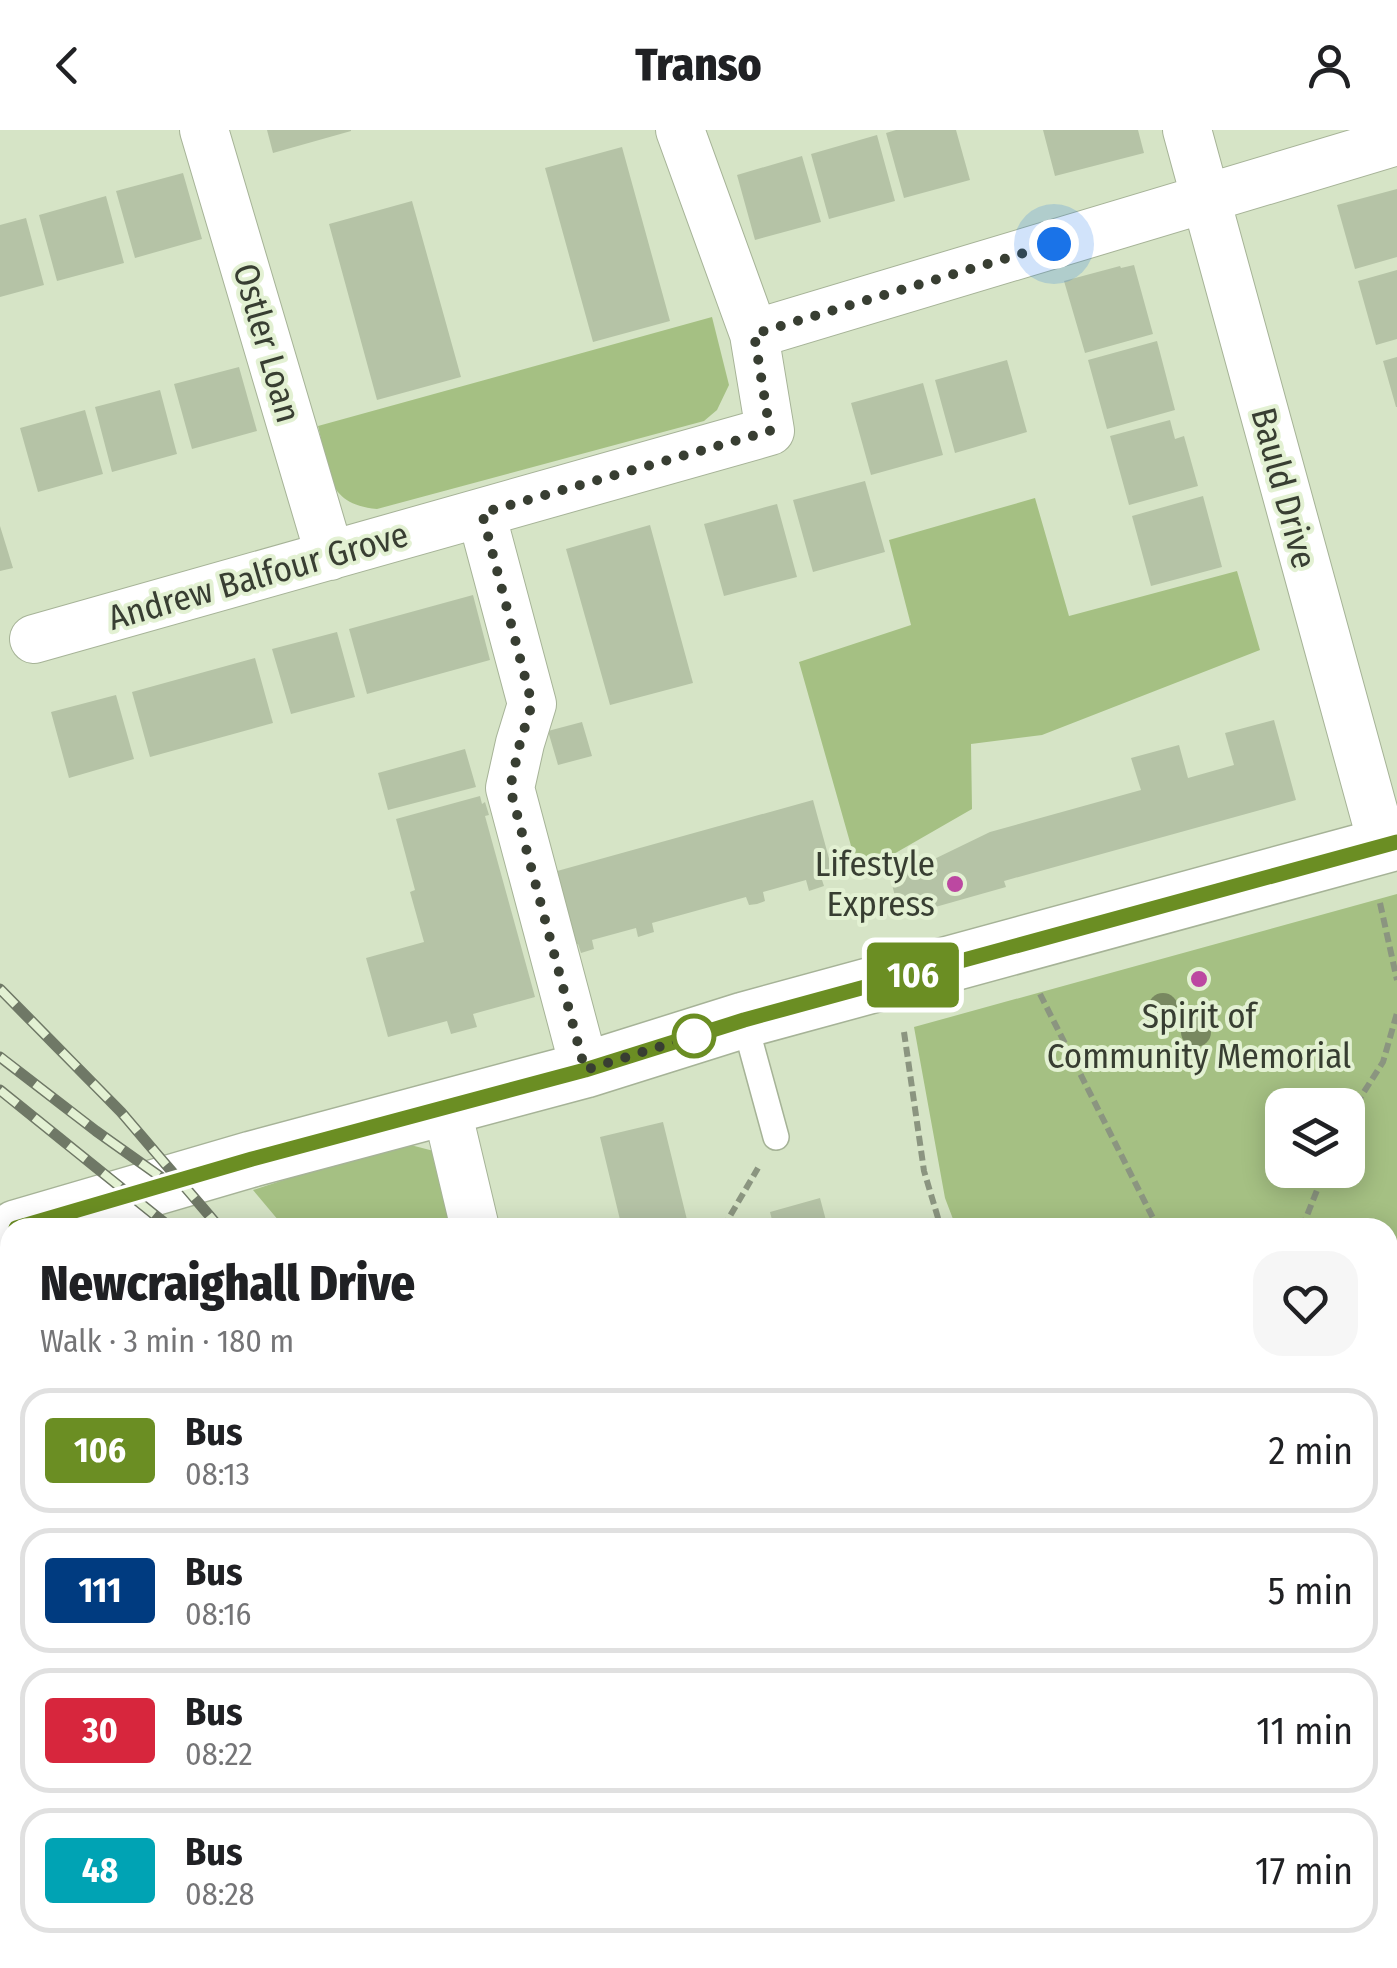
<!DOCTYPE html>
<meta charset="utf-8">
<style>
body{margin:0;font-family:"Fira Sans Condensed",sans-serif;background:#f6f6f6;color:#202124;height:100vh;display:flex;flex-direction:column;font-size:38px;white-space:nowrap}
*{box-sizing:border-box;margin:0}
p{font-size:32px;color:#757577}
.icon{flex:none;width:55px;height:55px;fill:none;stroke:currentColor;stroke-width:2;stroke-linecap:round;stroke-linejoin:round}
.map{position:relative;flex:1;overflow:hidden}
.sheet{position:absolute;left:0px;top:1088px;width:1398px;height:752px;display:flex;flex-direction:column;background:#fff;border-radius:30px 30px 0 0;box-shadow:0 5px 25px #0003}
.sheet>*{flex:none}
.badge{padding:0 20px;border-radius:8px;font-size:35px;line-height:65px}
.controls{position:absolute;left:1265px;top:958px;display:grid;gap:20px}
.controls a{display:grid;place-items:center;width:100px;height:100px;border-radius:20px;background:#fff;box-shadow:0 5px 25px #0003;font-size:50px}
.you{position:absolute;width:50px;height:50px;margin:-25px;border:8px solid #fff;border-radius:50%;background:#1a73e8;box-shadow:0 0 0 15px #1a73e833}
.map>.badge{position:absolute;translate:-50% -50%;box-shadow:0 0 0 5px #fff}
.round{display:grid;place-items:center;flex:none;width:105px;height:105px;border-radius:30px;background:#f6f6f6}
.overview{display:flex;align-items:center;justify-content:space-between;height:170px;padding:0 40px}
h1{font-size:48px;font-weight:800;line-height:75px}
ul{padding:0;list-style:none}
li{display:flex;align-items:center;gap:30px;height:125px;margin:0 20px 15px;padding:0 20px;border:5px solid #e0e0e0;border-radius:30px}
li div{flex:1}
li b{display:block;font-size:38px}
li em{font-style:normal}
li .badge{min-width:110px;font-weight:700;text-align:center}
header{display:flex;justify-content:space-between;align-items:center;height:130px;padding:0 40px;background:#fff;font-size:45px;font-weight:800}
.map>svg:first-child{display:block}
.green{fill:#a5c083;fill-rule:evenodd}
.building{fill:#b5c3a6}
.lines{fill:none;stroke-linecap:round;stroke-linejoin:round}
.service-casing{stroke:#a6b397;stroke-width:28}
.minor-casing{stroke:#a6b397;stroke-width:50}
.primary-casing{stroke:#a6b397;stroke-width:58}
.path{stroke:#8b9580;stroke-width:6;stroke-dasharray:10 5;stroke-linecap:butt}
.service{stroke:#fff;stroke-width:25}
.minor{stroke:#fff;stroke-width:48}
.primary{stroke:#fff;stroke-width:55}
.rail-casing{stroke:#6f7866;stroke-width:11}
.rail{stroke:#e3f1d3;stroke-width:8;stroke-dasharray:22;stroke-linecap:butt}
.tree{fill:#788860}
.line-casing{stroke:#fff;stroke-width:22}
.line{stroke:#6b8e23;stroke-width:15}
.walk{stroke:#383e32;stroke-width:10;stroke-dasharray:0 18}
.poi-dot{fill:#bc48a1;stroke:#e3f1d3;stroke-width:4}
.stop-dot{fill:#fff;stroke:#6b8e23;stroke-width:5}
.labels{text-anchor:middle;stroke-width:8;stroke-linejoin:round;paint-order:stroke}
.street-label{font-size:35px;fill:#383e32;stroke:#e3f1d3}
.poi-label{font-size:35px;fill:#383e32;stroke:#e3f1d3;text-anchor:end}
</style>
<header><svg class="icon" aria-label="back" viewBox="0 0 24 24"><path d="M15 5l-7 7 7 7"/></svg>Transo<svg class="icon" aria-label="person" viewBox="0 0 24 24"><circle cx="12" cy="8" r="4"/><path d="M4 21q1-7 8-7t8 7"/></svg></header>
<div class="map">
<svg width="1397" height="1838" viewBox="0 0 1397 1838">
<rect width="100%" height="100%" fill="#d6e4c6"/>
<path class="green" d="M712 187 729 255 717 280 704 291 377 379C324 374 329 339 318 296Z
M1035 368 1069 486 1237 441 1260 520 1042 605 971 614 972 679 859 744 799 532 911 495 889 410Z
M1397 764V1148L1388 1150V1098L956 1097 945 1068 914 897ZM1348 975V1040H1282V975Z
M399 1012 453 1026 469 1097H284L253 1060Z
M547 1830H668L674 1838H551Z
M833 1830H1038L1039 1838H838Z"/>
<path class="building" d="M267 0H351V1L273 23Z
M896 0H956L970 50 904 68 886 3Z
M1043 0H1138L1144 23 1055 46Z
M877 5 895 71 829 89 811 24Z
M622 17 670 191 593 212 545 38Z
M802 26 821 92 755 110 737 45Z
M183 43 202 109 135 128 116 61Z
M1397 59V127L1355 139 1337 75Z
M106 66 124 133 57 151 39 85Z
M412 71 461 247 377 270 329 94Z
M26 88 44 155 0 167V95Z
M1134 135 1153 204 1085 223 1064 151 1120 136 1121 138Z
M1397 140V209L1376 215 1358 151Z
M1157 211 1175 280 1107 299 1088 230Z
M1397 227V277H1396L1383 231Z
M1007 230 1027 302 955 323 935 250Z
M239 237 257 301 192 319 174 254Z
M923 253 943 325 871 345 851 273Z
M160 260 177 324 112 342 95 277Z
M85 280 103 344 38 362 20 298Z
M1170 290 1175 309 1184 306 1198 356 1129 375 1110 306Z
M865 351 885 422 813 442 793 370Z
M1203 366 1222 437 1151 456 1132 386Z
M777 374 797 447 724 466 704 394Z
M650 395 693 553 610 575 566 419Z
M0 396 13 438 0 441Z
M473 465 490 530 367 564 349 499Z
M337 502 355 567 291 584 272 519Z
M255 528 273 593 150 627 132 562Z
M116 565 134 629 69 648 51 582Z
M1274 590 1296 670 1004 751 1006 757 900 787 891 750 990 702 1141 660 1131 628 1179 615 1188 648 1234 635 1225 603Z
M582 592 592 626 558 635 548 601Z
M465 619 476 657 388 680 378 643Z
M480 666 482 674 485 672 489 685 485 686 535 867 473 884 477 897 451 904 447 891 388 907 366 828 424 812 410 762 415 760 396 689Z
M813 670 833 743 821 747 824 756 809 761 806 750 763 762 765 771 757 774 749 775 746 767 652 793 654 802 638 807 636 798 592 810 594 819 581 823 578 814 571 816 550 743Z
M663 992 689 1098H622L600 1007Z
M820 1068 828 1098H774L770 1082Z
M1394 1562 1397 1584 1388 1586V1564Z
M1397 1746V1801L1388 1803V1749Z"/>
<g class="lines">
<g class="service-casing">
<path id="service" d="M744 890 776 1007
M449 1830 453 1838
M0 1835 10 1830"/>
</g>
<g class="minor-casing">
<path id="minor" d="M204 0 330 426
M680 0 754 204
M1187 0 1383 716
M481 383 532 574 520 613 510 658 585 940
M34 509 770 301 754 204 1397 11
M446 976 475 1098
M1388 1651 1397 1649
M1062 1830 1065 1838"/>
</g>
<g class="primary-casing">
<path id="primary" d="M16 1098 252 1029 585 940 744 890 1397 712"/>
</g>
<path class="path" d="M1380 773 1397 850
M1040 864 1158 1098
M904 902 924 1041 941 1098
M1348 987 1383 932 1397 883
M723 1098 758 1038
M1302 1098 1325 1040
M1388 1157 1397 1154
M0 1295 10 1302"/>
<use href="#service" class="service"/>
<use href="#minor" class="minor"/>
<use href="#primary" class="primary"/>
<g class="rail-casing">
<path id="rail" d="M0 859 121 982 220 1098
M0 927 96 1001 172 1055
M0 960 171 1098
M761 1830 765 1838
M796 1830 801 1838"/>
</g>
<use href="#rail" class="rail"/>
</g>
<g class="tree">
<circle cx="1163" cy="878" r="15"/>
<circle cx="1196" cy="902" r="15"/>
</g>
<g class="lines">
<g class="line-casing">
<path id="line" d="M16 1098 252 1029 585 940 744 890 1397 712"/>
</g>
<use href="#line" class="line"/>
<path class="walk" d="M694 906 585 940 510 658 520 613 532 574 482 383 770 301 754 204 1054 114"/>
</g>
<g class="poi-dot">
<circle cx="955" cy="754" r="10"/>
<circle cx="1199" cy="849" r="10"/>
</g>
<circle class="stop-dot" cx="694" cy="906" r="20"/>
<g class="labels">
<g class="street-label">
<text transform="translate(267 213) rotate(74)" y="12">Ostler Loan</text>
<text transform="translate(1284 358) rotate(75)" y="12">Bauld Drive</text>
<text transform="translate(258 446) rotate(-16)" y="12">Andrew Balfour Grove</text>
</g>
<g class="poi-label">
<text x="935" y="746">Lifestyle<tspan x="935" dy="40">Express</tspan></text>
<text x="1199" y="898" text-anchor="middle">Spirit of<tspan x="1199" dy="40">Community Memorial</tspan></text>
</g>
</g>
</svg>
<div class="controls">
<a><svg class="icon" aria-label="layers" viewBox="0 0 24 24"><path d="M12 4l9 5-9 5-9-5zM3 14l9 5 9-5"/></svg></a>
</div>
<div class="you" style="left:1054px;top:114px"></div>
<b class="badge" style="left:913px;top:845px;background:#6b8e23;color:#fff">106</b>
<section class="sheet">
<div class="overview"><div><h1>Newcraighall Drive</h1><p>Walk · 3 min · 180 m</p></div><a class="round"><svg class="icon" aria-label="heart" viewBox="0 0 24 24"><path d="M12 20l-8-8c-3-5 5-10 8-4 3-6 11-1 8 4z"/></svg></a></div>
<ul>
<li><span class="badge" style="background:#6b8e23;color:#fff">106</span><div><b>Bus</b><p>08:13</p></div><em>2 min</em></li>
<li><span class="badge" style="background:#003b80;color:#fff">111</span><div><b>Bus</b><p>08:16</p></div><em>5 min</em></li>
<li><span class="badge" style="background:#d7263d;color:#fff">30</span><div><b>Bus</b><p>08:22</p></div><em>11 min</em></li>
<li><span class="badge" style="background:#00a3b4;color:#fff">48</span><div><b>Bus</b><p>08:28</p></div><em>17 min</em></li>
</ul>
</section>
</div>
